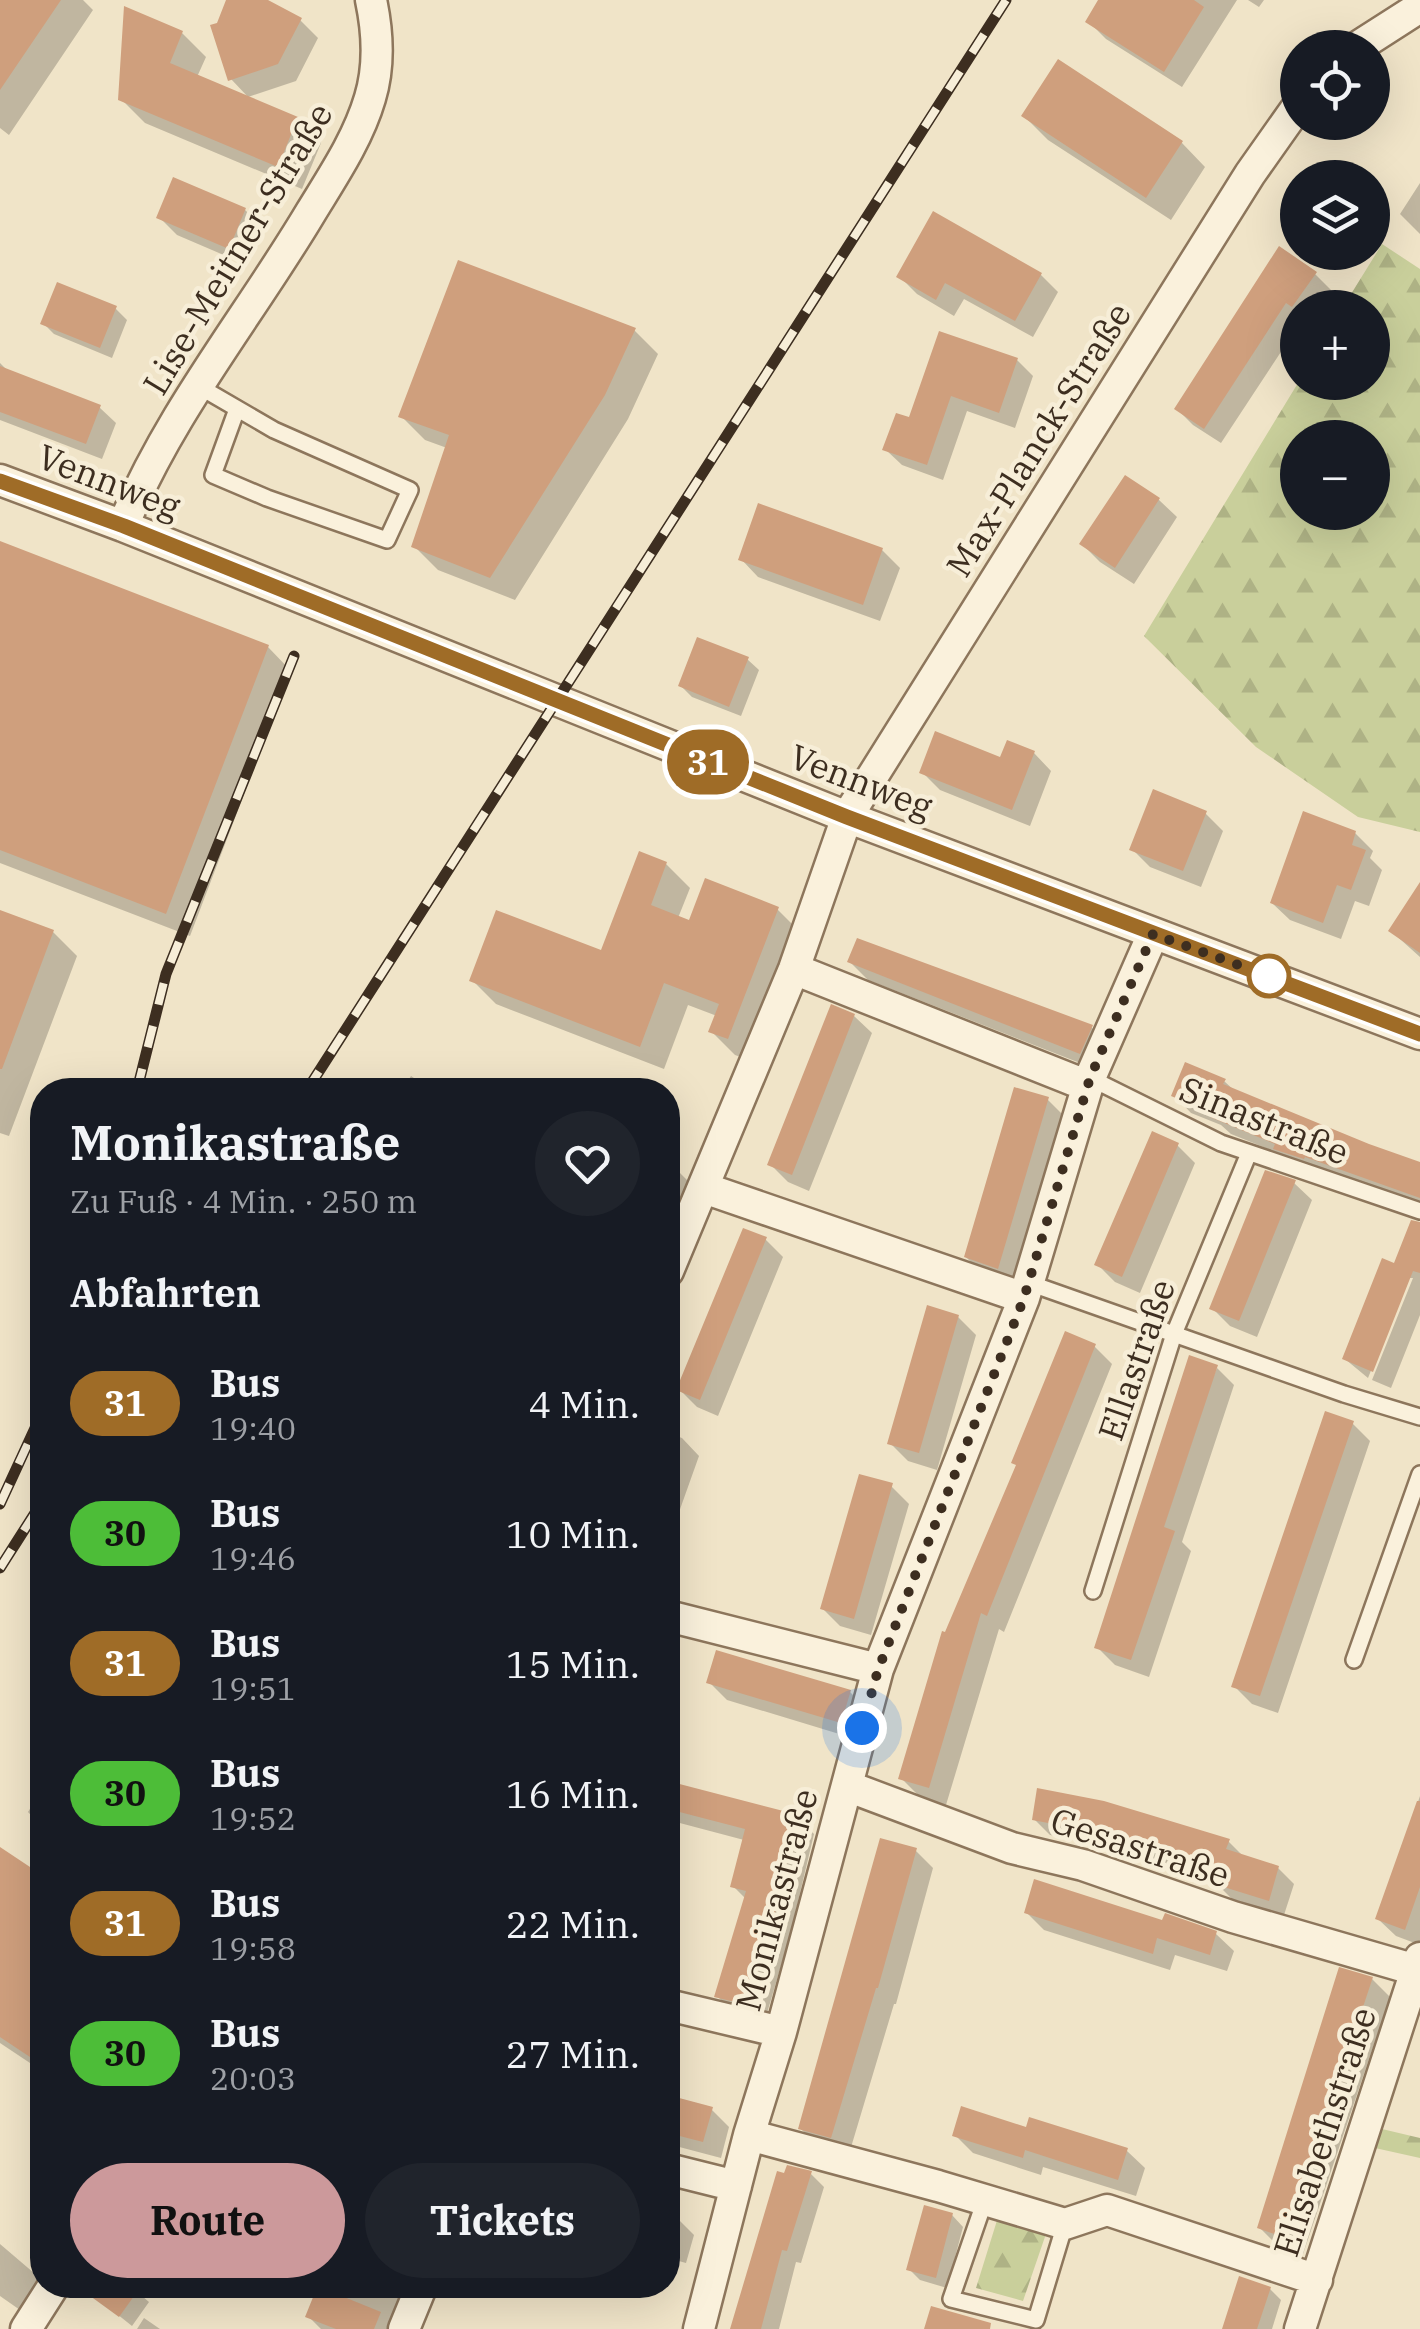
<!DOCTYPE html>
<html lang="de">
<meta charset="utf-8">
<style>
body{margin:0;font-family:"IBM Plex Serif",serif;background:#20242c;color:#f1f3f6;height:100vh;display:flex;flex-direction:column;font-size:38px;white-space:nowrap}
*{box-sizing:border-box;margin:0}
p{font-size:32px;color:#9ea1a6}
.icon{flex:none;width:55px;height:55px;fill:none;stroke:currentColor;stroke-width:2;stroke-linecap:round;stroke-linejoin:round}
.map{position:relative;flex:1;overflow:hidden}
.panel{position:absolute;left:30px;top:1078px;width:650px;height:1220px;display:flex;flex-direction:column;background:#171b24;border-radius:40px;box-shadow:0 10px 40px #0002}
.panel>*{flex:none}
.badge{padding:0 20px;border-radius:32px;font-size:35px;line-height:65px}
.fabs{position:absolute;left:1280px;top:30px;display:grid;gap:20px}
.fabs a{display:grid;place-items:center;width:110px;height:110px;border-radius:50%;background:#171b24;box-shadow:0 10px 40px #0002;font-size:50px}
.you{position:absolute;width:50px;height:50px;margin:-25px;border:8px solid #fff;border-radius:50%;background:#1a73e8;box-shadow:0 0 0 15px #1a73e833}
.map>.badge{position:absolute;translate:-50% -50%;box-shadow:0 0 0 5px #fff}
h2{padding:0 40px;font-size:38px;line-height:90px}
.round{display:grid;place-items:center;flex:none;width:105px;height:105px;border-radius:52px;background:#20242c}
.overview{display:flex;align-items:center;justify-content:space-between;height:170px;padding:0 40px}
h1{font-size:48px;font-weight:700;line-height:75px}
.primary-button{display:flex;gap:20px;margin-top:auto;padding:20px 40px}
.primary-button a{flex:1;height:115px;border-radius:60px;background:#cc999b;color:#111;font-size:40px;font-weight:700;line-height:115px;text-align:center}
.primary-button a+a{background:#20242c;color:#f1f3f6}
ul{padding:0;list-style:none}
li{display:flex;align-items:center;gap:30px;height:130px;padding:0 40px}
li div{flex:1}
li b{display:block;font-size:38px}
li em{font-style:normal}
li .badge{min-width:110px;font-weight:700;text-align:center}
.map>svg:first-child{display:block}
.forest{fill:url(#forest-firs);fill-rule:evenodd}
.shadow{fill:#0003}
.building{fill:#cf9f7d}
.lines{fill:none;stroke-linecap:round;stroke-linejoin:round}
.service-casing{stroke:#8d765c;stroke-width:20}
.minor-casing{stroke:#8d765c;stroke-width:35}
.service{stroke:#faf1dc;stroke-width:15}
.minor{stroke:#faf1dc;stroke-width:30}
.rail-casing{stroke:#3d2e20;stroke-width:11}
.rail{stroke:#f7eed8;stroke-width:8;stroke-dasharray:22;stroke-linecap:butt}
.line-casing{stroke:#fff;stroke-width:22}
.line{stroke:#9f6c27;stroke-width:15}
.walk{stroke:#3d2e20;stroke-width:10;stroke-dasharray:0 18}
.stop-dot{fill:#fff;stroke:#9f6c27;stroke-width:5}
.labels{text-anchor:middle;stroke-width:9;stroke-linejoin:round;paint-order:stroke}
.street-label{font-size:35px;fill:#3d2e20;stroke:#f7eed8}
</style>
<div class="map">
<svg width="1420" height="2329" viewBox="0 0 1420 2329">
<defs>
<pattern id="forest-firs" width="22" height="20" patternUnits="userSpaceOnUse" patternTransform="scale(2.5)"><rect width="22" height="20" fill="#c9cf9b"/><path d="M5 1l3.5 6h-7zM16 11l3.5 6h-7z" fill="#aeb285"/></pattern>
</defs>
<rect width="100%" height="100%" fill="#f0e4c8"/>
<path class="forest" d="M1382 244 1420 269V832L1358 817 1256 747 1144 636 1298 383 1372 382V308L1343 307ZM1298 438H1372V512H1298Z
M1382 2129 1420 2138V2158L1375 2148Z
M999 2214 1048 2228 1023 2301 976 2288Z"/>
<path class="shadow" d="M0 0H83L93 10 9 135 0 128Z
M229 0H262L300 20 318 38 296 81 248 97 231 79 219 25Z
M1101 0H1237L1182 87 1106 39 1088 21Z
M1248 0H1264L1259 7Z
M182 33 206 57 197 77 297 119 321 143 302 189 145 123 121 99Z
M1059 63 1182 143 1205 167 1171 220 1048 140 1024 116Z
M1420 183V234L1400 214Z
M245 210 263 227 247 265 177 235 159 217Z
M1315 274 1331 290 1319 308H1298V326L1221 443 1193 425 1177 409Z
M1041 275 1058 292 1033 337 964 299 954 316 917 294 899 276Z
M116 309 127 320 112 358 54 334 43 323Z
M634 330 658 354 628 419 515 600 438 570 414 546 447 448 425 440 401 416Z
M940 334 1017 360 1033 376 1015 428 967 411 943 480 902 465 885 449 910 420Z
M0 363 10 373 99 407 116 423 102 459 0 420Z
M1126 478 1159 500 1177 517 1134 584 1100 562 1082 544Z
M0 544 268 647 291 671 190 936 0 863Z
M882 550 900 568 880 621 758 577 741 559Z
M747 659 759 670 741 716 692 697 681 686Z
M1034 753 1051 771 1030 826 940 790 922 772Z
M1205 813 1223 831 1201 887 1150 867 1132 849Z
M1355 833 1373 851 1370 858 1382 870 1369 906 1355 901 1341 939 1290 920 1272 903Z
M666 864 690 888 678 918 690 923 777 909 801 933 752 1061 735 1055 711 1031 717 1016 688 1005 664 1069 496 1004 472 980 602 953Z
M1420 887V957L1391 931Z
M0 912 53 932 77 956 9 1136 0 1133Z
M850 962 1091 1027 1109 1045 1098 1070 868 980Z
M854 1016 872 1033 809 1191 788 1182 770 1164Z
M411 1076 432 1090H402Z
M1224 1081 1236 1092 1420 1165V1210L1231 1134 1221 1125 1191 1113 1174 1095Z
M1047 1099 1065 1117 1016 1285 984 1275 966 1257Z
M1177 1145 1195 1163 1140 1293 1115 1282 1097 1264Z
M668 1168 680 1173 691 1184 671 1234 668 1233Z
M1294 1183 1312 1200 1257 1337 1230 1326 1212 1308Z
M1420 1224V1315L1391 1388 1372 1380 1413 1278H1408L1368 1378 1345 1359Z
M765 1239 783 1257 718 1416 697 1407 679 1389Z
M958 1317 976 1335 937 1470 908 1461 890 1443Z
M1094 1346 1112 1364 1004 1632 999 1629 946 1805 919 1796 901 1778 947 1635Z
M1217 1368 1234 1385 1182 1542 1191 1551 1149 1677 1115 1665 1097 1647Z
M1352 1423 1370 1441 1278 1713 1252 1704 1234 1686Z
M668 1433 682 1438 699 1456 668 1543Z
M891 1486 909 1504 871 1635 840 1626 822 1608Z
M709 1682 850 1692 868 1710 859 1740 727 1700Z
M668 1782 797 1817 814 1834 790 1935 765 2020 734 2013 717 1996 746 1899 733 1886 744 1840 676 1822 668 1814Z
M42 1789V1827L28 1812Z
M1420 1796V1945L1396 1936 1378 1919Z
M1034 1819 1228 1841 1244 1857 1278 1868 1294 1884 1284 1915 1232 1899 1216 1883 1217 1880 1137 1855 1132 1850 1050 1835Z
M915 1850 933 1868 896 2004H894L849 2154 818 2146 800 2128Z
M4 1853 42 1878V2071L0 2043V1859Z
M1026 1912 1164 1923 1216 1934 1234 1951 1227 1971 1175 1955 1170 1970 1044 1930Z
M1372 1979 1390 1997 1303 2254 1277 2245 1259 2227Z
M668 2098 711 2109 729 2127 721 2158 668 2144Z
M955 2135 1127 2151 1145 2168 1136 2196 1043 2167 1041 2175 973 2153Z
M811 2174 824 2187 801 2263 796 2262 779 2329H733Z
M668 2215 676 2217 694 2235 686 2263 668 2258Z
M952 2215 963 2227 947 2288 920 2280 909 2269Z
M0 2244 41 2279 20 2310 0 2296Z
M98 2285H129L149 2302 132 2326 92 2294Z
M305 2285H355L368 2290 370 2285H420L394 2329H321L308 2316 316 2296Z
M1270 2289 1281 2300 1272 2329H1224Z
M144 2318 160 2329H137Z"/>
<path class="building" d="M0 0H61L0 90Z
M226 0H268L302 18 278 64 228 81 210 25 217 23Z
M1098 0H1194L1204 7 1164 72 1085 22Z
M124 6 183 31 170 63 298 117 278 167 118 100Z
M1058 59 1183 141 1146 198 1021 116Z
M173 177 246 208 229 249 156 218Z
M933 211 1042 273 1015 321 945 283 936 300 896 277Z
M1279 246 1317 272 1292 307 1286 303 1204 429 1174 409Z
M458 260 636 328 605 395 490 578 411 547 449 435 398 417Z
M57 282 117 306 100 348 40 324Z
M939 331 1018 358 999 413 951 396 927 465 882 450 896 413 909 417Z
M0 366 101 405 86 444 0 412Z
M1125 475 1160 498 1115 568 1079 544Z
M758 503 883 548 863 605 738 560Z
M0 541 269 645 166 914 0 850Z
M697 637 749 657 729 707 678 686Z
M935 731 1000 757 1007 740 1035 751 1012 810 919 773Z
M1153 789 1207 811 1183 871 1129 850Z
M1303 811 1356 831 1352 845 1366 850 1351 890 1337 885 1323 923 1270 903Z
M639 851 667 862 651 905 689 920 705 878 779 907 728 1039 708 1032 719 1004 664 983 640 1047 469 981 496 910 601 950Z
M1420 882V953L1388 931Z
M0 910 54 930 2 1069H0Z
M857 938 1093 1025 1080 1054 847 962Z
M831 1004 855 1014 792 1175 767 1165Z
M1185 1062 1226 1079 1223 1084 1369 1144 1420 1162V1198L1305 1157 1304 1159 1273 1149 1275 1144 1210 1117 1212 1113 1171 1096Z
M1014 1087 1049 1097 998 1269 964 1257Z
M1152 1131 1179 1143 1122 1277 1094 1265Z
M1265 1170 1296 1180 1239 1321 1209 1309Z
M1411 1220 1420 1222V1273L1413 1271 1373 1372 1342 1359 1382 1258 1394 1263Z
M743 1228 767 1237 700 1400 676 1390Z
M927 1305 959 1315 919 1453 887 1444Z
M1065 1331 1096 1344 987 1616 981 1613 929 1788 898 1779 942 1631 945 1632 1016 1465 1011 1463Z
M1189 1355 1218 1365 1164 1527 1175 1531 1131 1660 1094 1648Z
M1325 1411 1354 1421 1260 1696 1231 1687Z
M859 1474 893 1483 854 1619 820 1609Z
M716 1650 851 1690 841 1723 706 1683Z
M668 1781 799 1815 774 1917 748 2005 714 1997 746 1891 730 1887 745 1829 668 1809Z
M1037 1788 1104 1801 1230 1839 1226 1849 1279 1866 1269 1901 1214 1884 1218 1871 1118 1840 1119 1836 1032 1820Z
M1417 1801H1420V1887L1405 1930 1375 1919Z
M880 1838 917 1848 878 1988H876L831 2138 798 2129Z
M0 1847 42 1875V2065L0 2037Z
M1034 1879 1162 1920 1165 1913 1217 1931 1210 1955 1157 1938 1153 1954 1024 1913Z
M1339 1967 1373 1977 1286 2238 1257 2228Z
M668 2095 713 2107 703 2142 668 2133Z
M961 2106 1026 2127 1029 2117 1128 2148 1118 2180 1025 2150 1023 2158 952 2136Z
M787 2165 812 2171 787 2251 782 2250 761 2329H730L777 2171 784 2173Z
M924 2205 953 2213 936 2278 906 2270Z
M1239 2276 1271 2287 1257 2329H1222Z
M75 2285H142L119 2317Z
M318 2285H349L344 2297 381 2312 374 2329H336L305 2317Z
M931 2306 991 2323 990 2329H924Z"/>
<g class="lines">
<g class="service-casing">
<path id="service" d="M200 387 274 430 410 490 387 540 267 498 213 475 237 409
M1090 1078 1221 1143 1420 1211
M1029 1283 1344 1394 1420 1417
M1093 1591 1174 1334 1249 1153
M1354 1660 1420 1474
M985 2200 951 2299 1036 2320 1065 2224"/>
</g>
<g class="minor-casing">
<path id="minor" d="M1356 48 1420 7
M0 480 123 526 847 817 1420 1034
M123 526C169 413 249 316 311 212 333 176 358 139 370 98 380 65 378 33 371 0
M794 969 1088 1086
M704 1188 1024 1298
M668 1271 794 969 847 817 1250 174 1298 106
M668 1616 878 1669
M847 1786 1012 1848 1083 1865 1233 1917 1416 1970
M668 2005 781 2032
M749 2135 938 2186 1065 2224 1107 2210 1317 2280
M668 2169 736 2186
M26 2329 54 2285
M404 2329 422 2285
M699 2329 749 2135 781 2032 878 1669 1024 1298 1090 1078 1153 934
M1300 2329 1420 1958"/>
</g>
<use href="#service" class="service"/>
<use href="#minor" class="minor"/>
<g class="rail-casing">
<path id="rail" d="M137 1090 166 974 294 656
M307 1090 1006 0
M0 1504 42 1413
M0 1568 42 1502"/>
</g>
<use href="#rail" class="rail"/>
</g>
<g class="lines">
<g class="line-casing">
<path id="line" d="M0 481 124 526 847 817 1420 1034"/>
</g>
<use href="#line" class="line"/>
<path class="walk" d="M862 1728 878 1670 1024 1298 1090 1078 1153 934 1269 976"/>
</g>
<circle class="stop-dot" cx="1269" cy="976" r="20"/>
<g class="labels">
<g class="street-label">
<text transform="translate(238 249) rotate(-59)" y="12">Lise-Meitner-Straße</text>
<text transform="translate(1039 440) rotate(-58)" y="12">Max-Planck-Straße</text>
<text transform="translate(109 482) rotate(21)" y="12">Vennweg</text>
<text transform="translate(861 782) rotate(21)" y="12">Vennweg</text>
<text transform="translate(1264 1121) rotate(22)" y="12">Sinastraße</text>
<text transform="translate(1137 1360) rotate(-71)" y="12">Ellastraße</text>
<text transform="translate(1140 1848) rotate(18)" y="12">Gesastraße</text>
<text transform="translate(777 1900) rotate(-75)" y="12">Monikastraße</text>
<text transform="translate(1325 2132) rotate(-72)" y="12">Elisabethstraße</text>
</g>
</g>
</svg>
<div class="fabs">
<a><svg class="icon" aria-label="locate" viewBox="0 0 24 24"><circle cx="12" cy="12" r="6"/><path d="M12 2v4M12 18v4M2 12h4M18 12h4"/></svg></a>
<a><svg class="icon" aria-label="layers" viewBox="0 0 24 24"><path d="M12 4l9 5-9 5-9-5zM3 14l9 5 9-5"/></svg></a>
<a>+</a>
<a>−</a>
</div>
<div class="you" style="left:862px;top:1728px"></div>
<b class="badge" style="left:708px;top:762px;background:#9f6c27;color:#fff">31</b>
<section class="panel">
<div class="overview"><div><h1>Monikastraße</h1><p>Zu Fuß · 4 Min. · 250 m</p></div><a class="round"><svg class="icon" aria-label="heart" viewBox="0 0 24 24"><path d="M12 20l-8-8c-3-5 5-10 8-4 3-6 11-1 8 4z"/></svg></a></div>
<h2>Abfahrten</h2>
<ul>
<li><span class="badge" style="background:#9f6c27;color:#fff">31</span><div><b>Bus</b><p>19:40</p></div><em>4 Min.</em></li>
<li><span class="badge" style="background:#4dbd38;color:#111">30</span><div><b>Bus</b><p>19:46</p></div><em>10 Min.</em></li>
<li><span class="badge" style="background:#9f6c27;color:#fff">31</span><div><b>Bus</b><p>19:51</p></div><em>15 Min.</em></li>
<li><span class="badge" style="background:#4dbd38;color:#111">30</span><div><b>Bus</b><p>19:52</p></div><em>16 Min.</em></li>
<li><span class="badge" style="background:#9f6c27;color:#fff">31</span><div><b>Bus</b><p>19:58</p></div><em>22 Min.</em></li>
<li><span class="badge" style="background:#4dbd38;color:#111">30</span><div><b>Bus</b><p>20:03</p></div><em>27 Min.</em></li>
</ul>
<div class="primary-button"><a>Route</a><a>Tickets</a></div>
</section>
</div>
